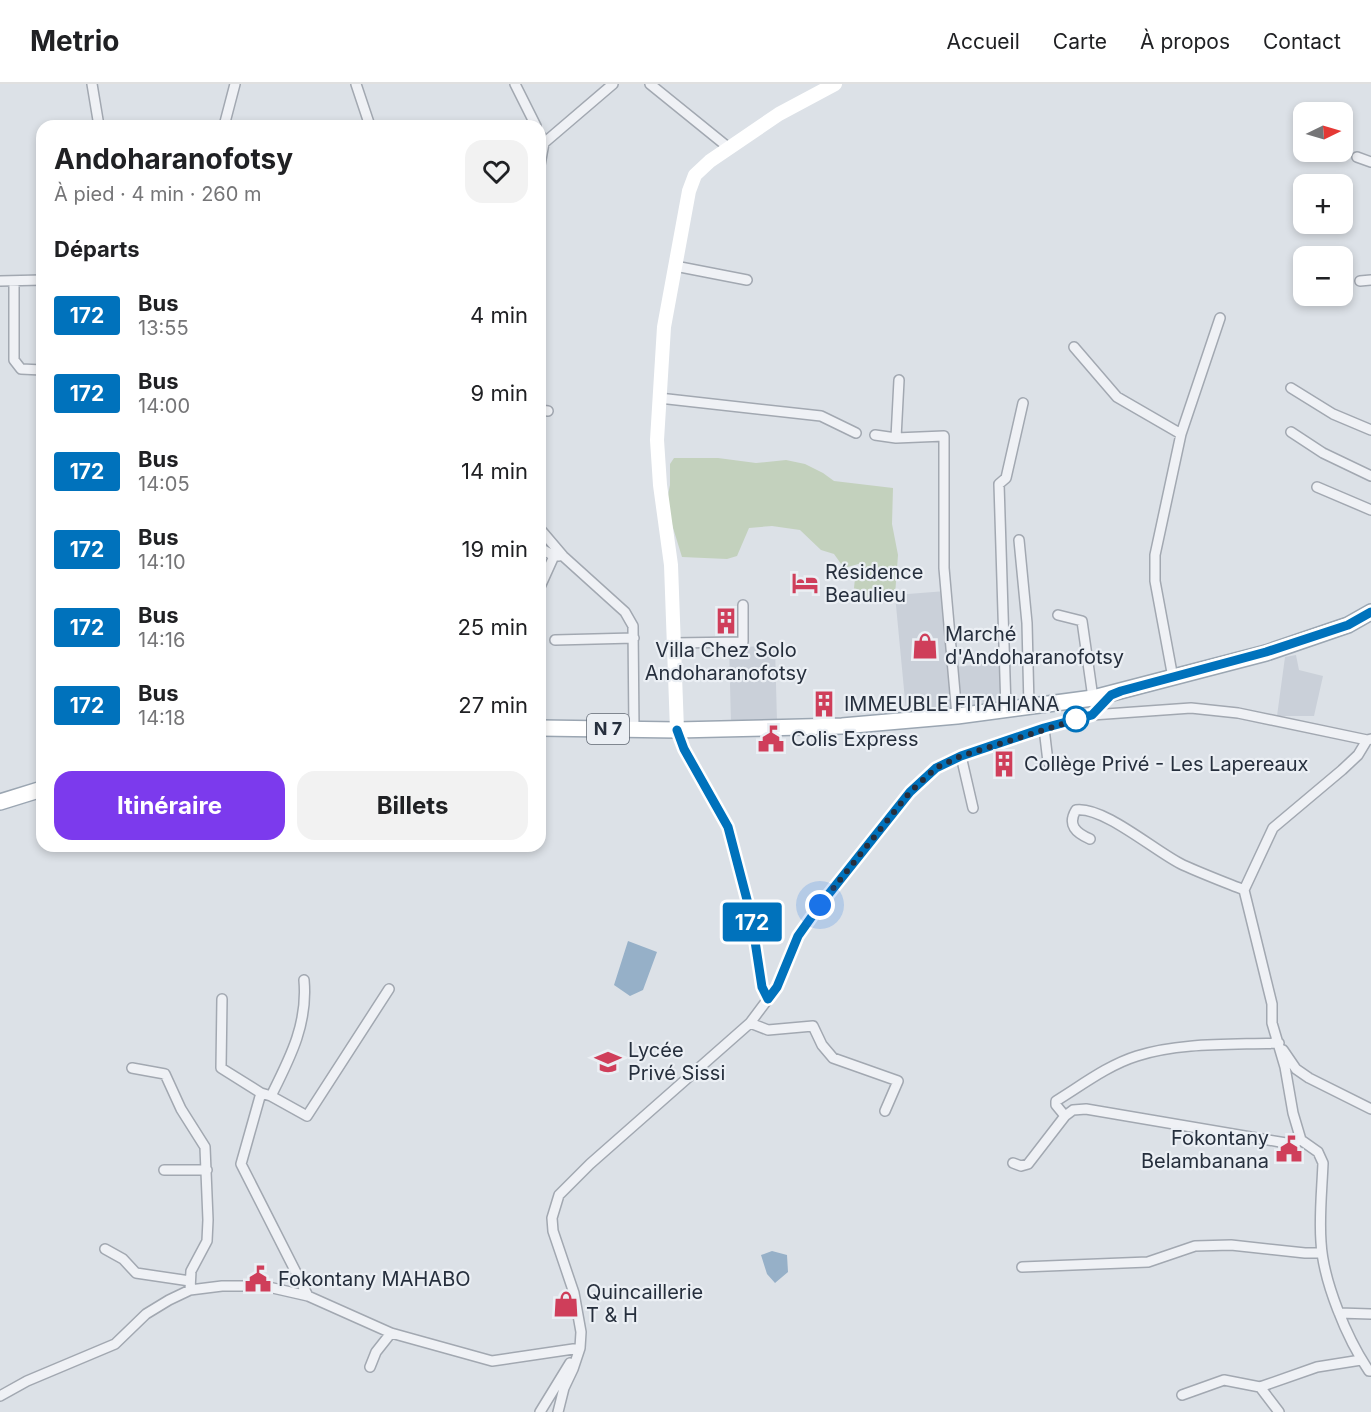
<!DOCTYPE html>
<html lang="fr">
<meta charset="utf-8">
<style>
body{margin:0;font-family:Inter,sans-serif;background:#f2f2f2;color:#202124;height:100vh;display:flex;flex-direction:column;font-size:22px;white-space:nowrap}
*{box-sizing:border-box;margin:0}
p{font-size:20px;color:#757577}
.icon{flex:none;width:33px;height:33px;fill:none;stroke:currentColor;stroke-width:2;stroke-linecap:round;stroke-linejoin:round}
.map{position:relative;flex:1;overflow:hidden}
.sheet{position:absolute;left:36px;top:36px;width:510px;height:732px;display:flex;flex-direction:column;background:#fff;border-radius:18px;box-shadow:0 3px 9px #0003}
.sheet>*{flex:none}
.badge{padding:0 12px;border-radius:4px;font-size:21px;line-height:39px}
.needle{width:39px;rotate:85deg}
.controls{position:absolute;left:1293px;top:18px;display:grid;gap:12px}
.controls a{display:grid;place-items:center;width:60px;height:60px;border-radius:12px;background:#fff;box-shadow:0 3px 9px #0003;font-size:30px}
.you{position:absolute;width:30px;height:30px;margin:-15px;border:4px solid #fff;border-radius:50%;background:#1a73e8;box-shadow:0 0 0 9px #1a73e833}
.map>.badge{position:absolute;translate:-50% -50%;box-shadow:0 0 0 3px #fff}
h2{padding:0 18px;font-size:22px;line-height:54px}
.round{display:grid;place-items:center;flex:none;width:63px;height:63px;border-radius:18px;background:#f2f2f2}
.head{display:flex;align-items:center;justify-content:space-between;height:102px;padding:0 18px}
h1{font-size:28px;font-weight:700;line-height:45px}
.primary-button{display:flex;gap:12px;margin-top:auto;padding:12px 18px}
.primary-button a{flex:1;height:69px;border-radius:18px;background:#7c3aed;color:#fff;font-size:24px;font-weight:700;line-height:69px;text-align:center}
.primary-button a+a{background:#f2f2f2;color:#202124}
ul{padding:0;list-style:none}
li{display:flex;align-items:center;gap:18px;height:78px;padding:0 18px}
li div{flex:1}
li b{display:block;font-size:22px}
li em{font-style:normal}
li .badge{min-width:66px;font-weight:700;text-align:center}
header{display:flex;align-items:center;gap:36px;box-sizing:border-box;height:84px;padding:0 30px;background:#fff;border-bottom:2px solid #e0e0e0}
header strong{font-size:28px}
nav{display:flex;gap:33px;margin-inline-start:auto;font-size:21px}
.map>svg:first-child{display:block}
.built{fill:#cad0d9}
.green{fill:#c3d1bd}
.water{fill:#96b0c8}
.lines{fill:none;stroke-linecap:round;stroke-linejoin:round}
.street-casing{stroke:#a2a8b1;stroke-width:12}
.primary-casing{stroke:#9ba6b2;stroke-width:18}
.street{stroke:#eff1f5;stroke-width:9}
.secondary{stroke:#fff;stroke-width:14}
.primary{stroke:#fff;stroke-width:15}
.line-casing{stroke:#fff;stroke-width:14}
.line{stroke:#0072bc;stroke-width:9}
.walk{stroke:#262f3d;stroke-width:6;stroke-dasharray:0 10.8}
.stop-dot{fill:#fff;stroke:#0072bc;stroke-width:3}
.labels{text-anchor:middle;stroke-width:4.5;stroke-linejoin:round;paint-order:stroke}
.shield{fill:#ebeff4;stroke:#616974;stroke-width:1.5}
.shield-label{font-size:18px;font-weight:bold;fill:#262f3d}
.poi-label{font-size:20px;fill:#262f3d;stroke:#ebeff4;text-anchor:start}
</style>
<header>
<strong>Metrio</strong>
<nav><a>Accueil</a><a>Carte</a><a>À propos</a><a>Contact</a></nav>
</header>
<div class="map">
<svg width="1371" height="1328" viewBox="0 0 1371 1328">
<rect width="100%" height="100%" fill="#dce1e7"/>
<path class="built" d="M946 507 957 632 907 637 895 511Z
M775 562 777 638H731L729 563Z
M1296 571 1299 586 1323 592 1314 632H1277L1285 573Z
M1001 578 1002 622 960 628 956 583Z"/>
<path class="green" d="M674 374H718L756 379 786 376 805 380 823 389 834 397 893 404 892 440 898 471 895 511 878 508 876 515 864 517 854 504 855 494 862 479 844 484 834 470 821 466 800 446 772 442 749 444 737 472 727 475 682 473 666 421 670 401V380Z"/>
<path class="water" d="M628 857 657 868 643 906 630 912 614 901Z
M772 1167 787 1171 788 1188 775 1199 767 1190 761 1171Z"/>
<g class="lines">
<g class="street-casing">
<path id="street" d="M92 0 99 42
M356 0 370 42
M515 0 536 42
M650 0 729 64
M224 42 235 0
M540 51 544 59 540 81
M544 59 613 0
M1357 73 1371 78
M675 182 747 196
M0 197 42 196
M14 197V276L21 285 42 286
M1360 197 1371 196
M1074 263 1117 313 1181 350
M1291 304 1333 330 1371 346
M659 314 821 332 856 349
M540 326 548 327
M1291 348 1323 369 1371 392
M875 351 896 354 944 352V484L957 632
M896 354 899 296
M1317 403 1371 426
M540 445 563 472 625 528 633 542 634 646
M1019 456 1027 539 1029 623
M540 464 554 472H559
M540 503 554 472
M1058 531 1082 537 1093 614
M555 556 634 554
M673 559 743 558V521
M1173 594 1155 497V471L1181 350 1220 234
M1006 625 999 400 1006 394 1023 319
M1092 631 1191 624 1238 629 1367 656 1371 655
M1044 644 1048 678
M677 646 684 665 728 743 751 831 762 903 768 915
M1367 656 1358 671 1342 686 1273 744 1244 806 1272 920V939L1285 983 1293 1029 1301 1056 1318 1068 1323 1079C1322 1105 1319 1132 1321 1158 1323 1197 1347 1255 1369 1287H1371
M961 672 973 724
M1090 755C1076 749 1067 741 1076 726 1104 722 1157 769 1183 781 1203 790 1224 798 1244 806
M222 915 221 984 261 1009 241 1080 308 1212
M750 939 768 946 813 942 822 961 833 974 898 997 885 1027
M1283 966 1296 985 1309 994 1371 1025
M132 984 165 990 181 1025 205 1063 208 1136 207 1157 191 1187 190 1206
M261 1009 271 1012 307 1032 389 905
M271 1012C290 974 308 940 304 896
M1065 1032 1056 1021V1017C1082 1001 1108 981 1137 972 1181 958 1233 961 1279 959
M1013 1079 1021 1082 1028 1080 1065 1032 1073 1026 1086 1025 1286 1059 1301 1056
M164 1086H207
M105 1165 123 1175 136 1189 190 1197
M1022 1183 1148 1178 1195 1162 1231 1161 1305 1169H1322
M1339 1229 1371 1230
M370 1283 376 1268 391 1249
M1260 1303 1279 1328
M1182 1311 1224 1296 1260 1303 1317 1283 1361 1276
M0 1312 27 1297 115 1260 146 1230 169 1216 190 1206 222 1202H264L308 1212 391 1249 492 1277 580 1264
M540 1328 570 1279
M558 1328 564 1304 573 1285 580 1264 581 1248 574 1209 553 1147 552 1134 559 1111 590 1080 750 939 777 903 798 852 820 821 910 708 936 684 961 672 1044 644 1092 631 1111 611"/>
</g>
<g class="primary-casing">
<path id="primary" d="M540 644 677 646 842 642 957 632 1093 614 1266 569 1348 541 1371 528
M0 718 42 705"/>
</g>
<use href="#street" class="street"/>
<path class="secondary" d="M677 646 671 481 660 401 657 356 664 243 689 107 695 91 710 77 779 30 835 0"/>
<use href="#primary" class="primary"/>
</g>
<g class="lines">
<g class="line-casing">
<path id="line" d="M677 646 684 665 728 743 751 831 762 903 768 915 777 903 798 852 820 821 910 708 936 684 961 672 1044 644 1092 631 1111 611 1121 607 1266 568 1348 541 1371 528"/>
</g>
<use href="#line" class="line"/>
<path class="walk" d="M820 821 910 708 936 684 961 672 1078 635H1076"/>
</g>
<defs>
<g id="hotel-bare" transform="scale(2.07)"><path d="M-6-4.5h1.5V1H6V5H4.5V3h-9V5H-6ZM-4 0a1.8 1.8 0 1 1 3.6 0ZM.5 0V-2.5h3Q6-2.5 6 0Z" fill="#cf3e5a" stroke="#ebeff4" stroke-width="2.5" paint-order="stroke"/></g>
<g id="building-bare" transform="scale(2.07)"><path d="M-4-6H4V6H1V3H-1V6H-4ZM-2.5-4.3h1.7v1.8h-1.7ZM.8-4.3h1.7v1.8H.8ZM-2.5-1h1.7V.8h-1.7ZM.8-1h1.7V.8H.8Z" fill="#cf3e5a" stroke="#ebeff4" stroke-width="2.5" paint-order="stroke"/></g>
<g id="shop-bare" transform="scale(2.07)"><path d="M-5-2.5h2.3a2.7 3.5 0 0 1 5.4 0H5L5.5 6h-11ZM-1.5-2.5h3a1.5 2.3 0 0 0-3 0Z" fill="#cf3e5a" stroke="#ebeff4" stroke-width="2.5" paint-order="stroke"/></g>
<g id="civic-bare" transform="scale(2.07)"><path d="M-.6-6.5H3V-4.5H.6V-3L4-1V1h2V6H-6V1h2V-1L-.6-3ZM-1.2 2.5V6h2.4V2.5Z" fill="#cf3e5a" stroke="#ebeff4" stroke-width="2.5" paint-order="stroke"/></g>
<g id="school-bare" transform="scale(2.07)"><path d="M0-5L7-2L0 1L-7-2ZM-4 1L0 2.5L4 1V4Q0 6-4 4Z" fill="#cf3e5a" stroke="#ebeff4" stroke-width="2.5" paint-order="stroke"/></g>
</defs>
<g fill-rule="evenodd">
<use href="#hotel-bare" x="805" y="499"/>
<use href="#building-bare" x="726" y="537"/>
<use href="#shop-bare" x="925" y="562"/>
<use href="#building-bare" x="824" y="620"/>
<use href="#civic-bare" x="771" y="655"/>
<use href="#building-bare" x="1004" y="680"/>
<use href="#school-bare" x="608" y="978"/>
<use href="#civic-bare" x="1289" y="1065"/>
<use href="#civic-bare" x="258" y="1195"/>
<use href="#shop-bare" x="566" y="1220"/>
</g>
<circle class="stop-dot" cx="1076" cy="635" r="12"/>
<g class="labels">
<rect class="shield" x="587" y="630" width="42" height="30" rx="4.5"/>
<g class="shield-label">
<text x="608" y="651">N 7</text>
</g>
<g class="poi-label">
<text x="825" y="495">Résidence<tspan x="825" dy="23">Beaulieu</tspan></text>
<text x="945" y="557">Marché<tspan x="945" dy="23">d'Andoharanofotsy</tspan></text>
<text x="726" y="573" text-anchor="middle">Villa Chez Solo<tspan x="726" dy="23">Andoharanofotsy</tspan></text>
<text x="844" y="627">IMMEUBLE FITAHIANA</text>
<text x="791" y="662">Colis Express</text>
<text x="1024" y="687">Collège Privé - Les Lapereaux</text>
<text x="628" y="973">Lycée<tspan x="628" dy="23">Privé Sissi</tspan></text>
<text x="1269" y="1061" text-anchor="end">Fokontany<tspan x="1269" dy="23">Belambanana</tspan></text>
<text x="278" y="1202">Fokontany MAHABO</text>
<text x="586" y="1215">Quincaillerie<tspan x="586" dy="23">T &amp; H</tspan></text>
</g>
</g>
</svg>
<div class="controls">
<a><svg class="needle" viewBox="-14 -14 28 28"><path d="M0-13l5 13h-10z" fill="#e53935"/><path d="M0 13l5-13h-10z" fill="#757577"/></svg></a>
<a>+</a>
<a>−</a>
</div>
<div class="you" style="left:820px;top:821px"></div>
<b class="badge" style="left:752px;top:838px;background:#0072bc;color:#fff">172</b>
<section class="sheet">
<div class="head"><div><h1>Andoharanofotsy</h1><p>À pied · 4 min · 260 m</p></div><a class="round"><svg class="icon" aria-label="heart" viewBox="0 0 24 24"><path d="M12 20l-8-8c-3-5 5-10 8-4 3-6 11-1 8 4z"/></svg></a></div>
<h2>Départs</h2>
<ul>
<li><span class="badge" style="background:#0072bc;color:#fff">172</span><div><b>Bus</b><p>13:55</p></div><em>4 min</em></li>
<li><span class="badge" style="background:#0072bc;color:#fff">172</span><div><b>Bus</b><p>14:00</p></div><em>9 min</em></li>
<li><span class="badge" style="background:#0072bc;color:#fff">172</span><div><b>Bus</b><p>14:05</p></div><em>14 min</em></li>
<li><span class="badge" style="background:#0072bc;color:#fff">172</span><div><b>Bus</b><p>14:10</p></div><em>19 min</em></li>
<li><span class="badge" style="background:#0072bc;color:#fff">172</span><div><b>Bus</b><p>14:16</p></div><em>25 min</em></li>
<li><span class="badge" style="background:#0072bc;color:#fff">172</span><div><b>Bus</b><p>14:18</p></div><em>27 min</em></li>
</ul>
<div class="primary-button"><a>Itinéraire</a><a>Billets</a></div>
</section>
</div>
